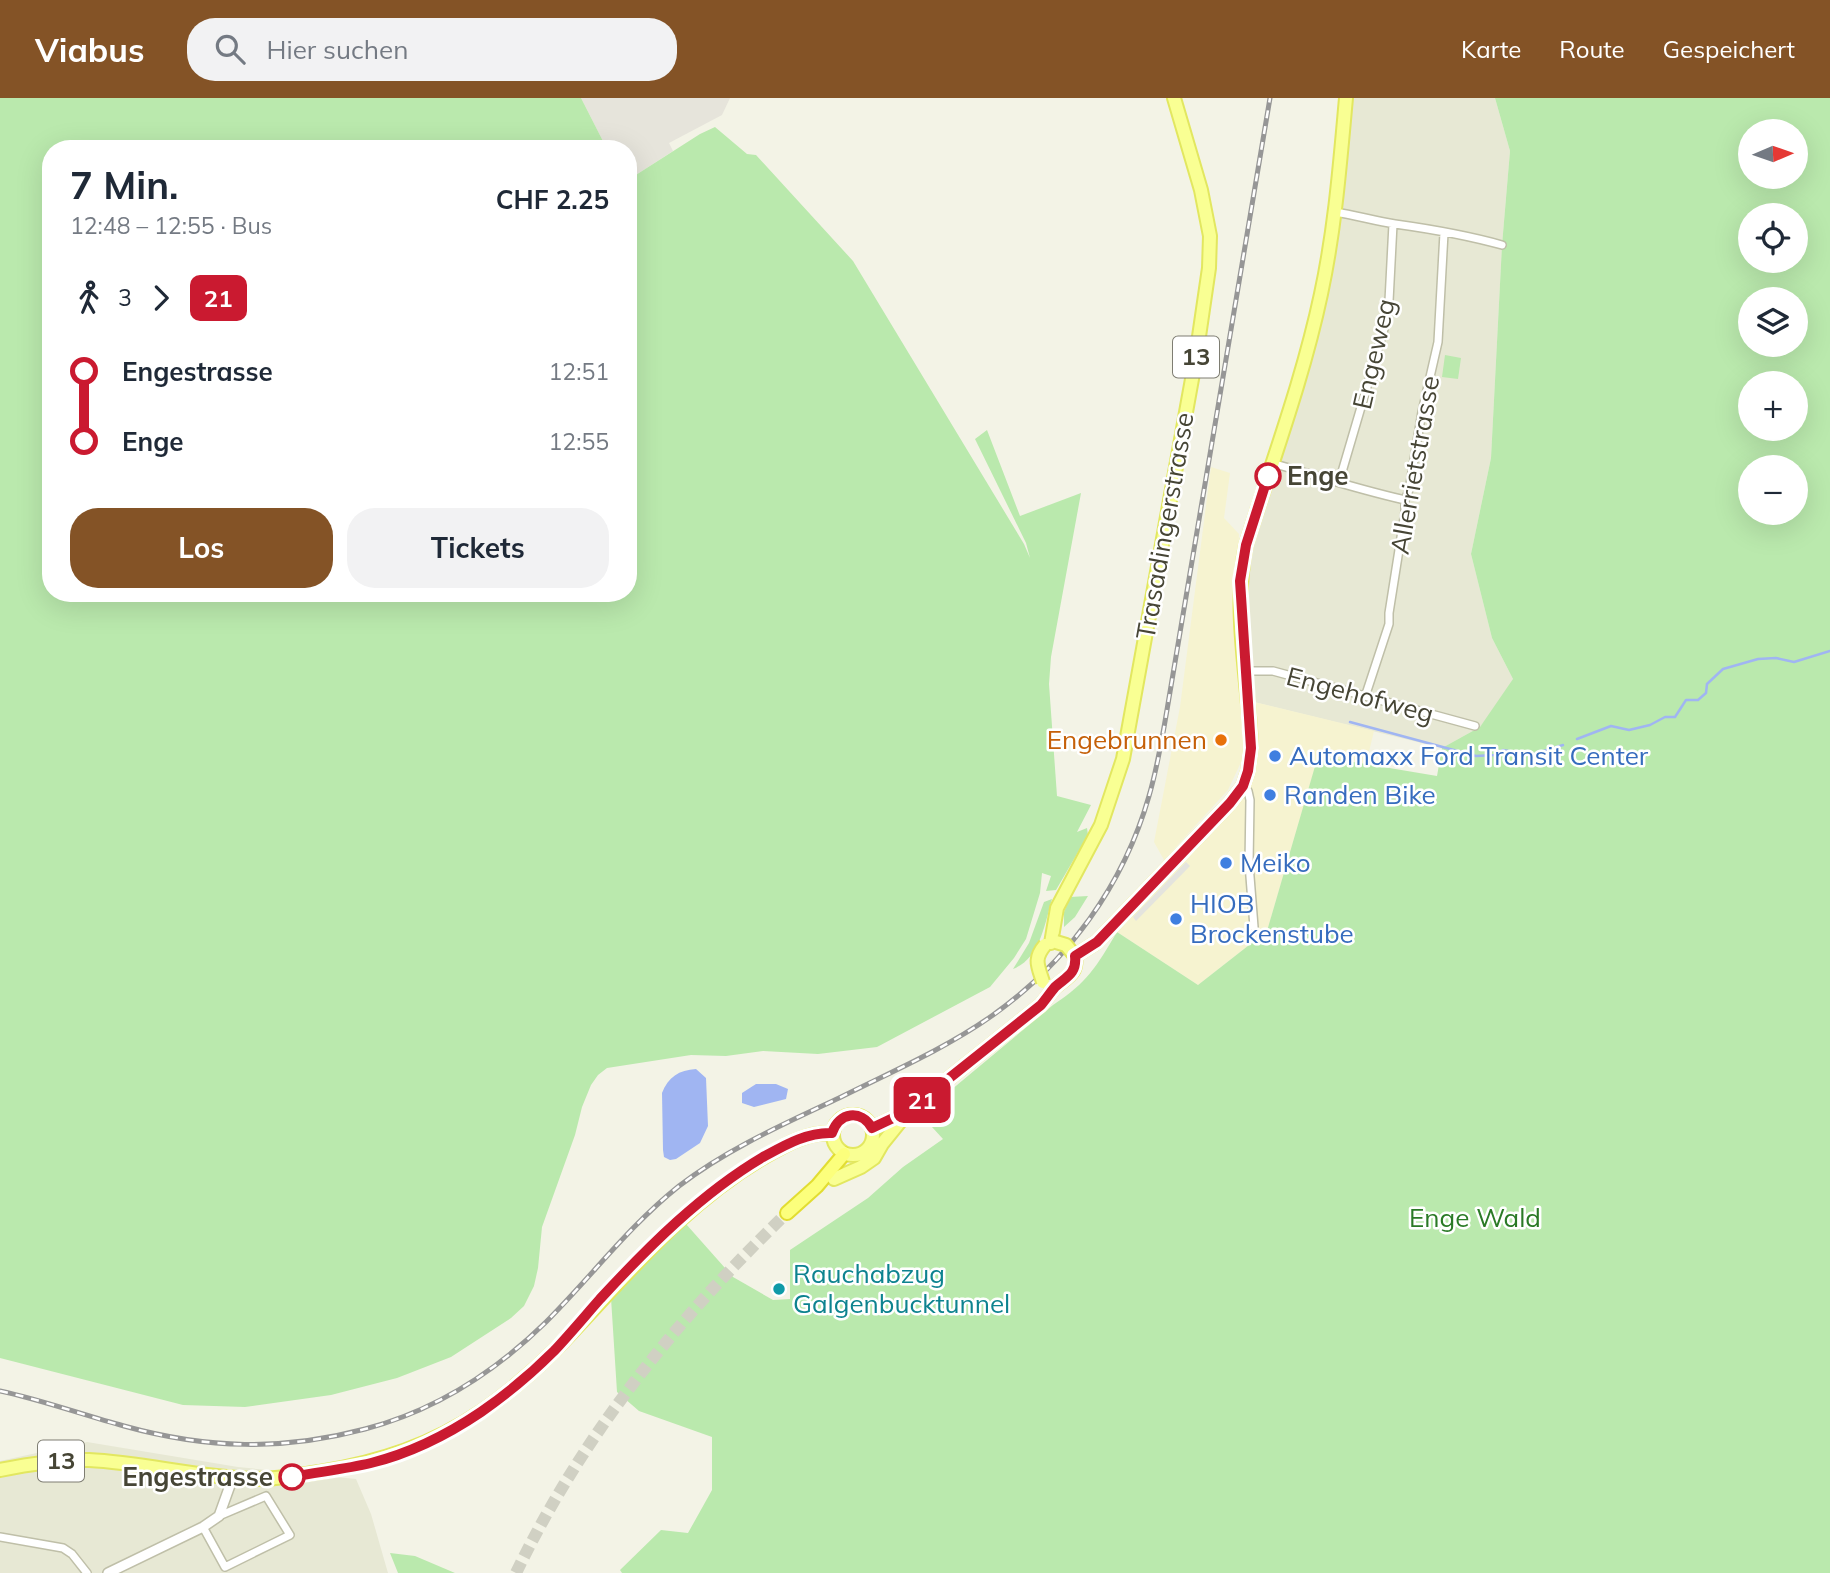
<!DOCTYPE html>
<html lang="de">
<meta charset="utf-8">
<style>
body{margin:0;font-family:Mulish,sans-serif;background:#f2f2f3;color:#1f2937;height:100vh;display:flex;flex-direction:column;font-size:26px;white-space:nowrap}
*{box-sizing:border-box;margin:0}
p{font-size:23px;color:#747a83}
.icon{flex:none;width:38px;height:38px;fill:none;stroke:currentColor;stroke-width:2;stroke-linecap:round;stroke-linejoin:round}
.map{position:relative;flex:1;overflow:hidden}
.sheet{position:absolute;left:42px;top:42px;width:595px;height:462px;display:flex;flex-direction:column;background:#fff;border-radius:28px;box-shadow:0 7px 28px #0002}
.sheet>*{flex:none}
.badge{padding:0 14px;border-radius:10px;font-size:24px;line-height:46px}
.needle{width:46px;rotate:88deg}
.fabs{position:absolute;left:1738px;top:21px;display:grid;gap:14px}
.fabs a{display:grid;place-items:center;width:70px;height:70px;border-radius:50%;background:#fff;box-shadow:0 7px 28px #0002;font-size:35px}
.map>.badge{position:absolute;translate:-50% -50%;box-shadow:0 0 0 4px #fff}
.legs{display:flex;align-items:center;gap:10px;height:77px;padding:0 28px;font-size:23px}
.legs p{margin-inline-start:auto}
.head{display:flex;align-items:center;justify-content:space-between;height:119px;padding:0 28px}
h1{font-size:38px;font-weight:700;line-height:52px}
.cta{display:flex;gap:14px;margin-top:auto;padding:14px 28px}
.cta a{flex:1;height:80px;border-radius:28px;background:#845326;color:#fff;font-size:28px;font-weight:700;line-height:80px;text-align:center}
.cta a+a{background:#f2f2f3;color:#1f2937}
ul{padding:0 28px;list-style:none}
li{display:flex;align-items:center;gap:24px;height:70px;font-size:26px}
li i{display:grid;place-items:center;width:10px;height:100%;margin:0 9px;background:currentColor}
li i::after{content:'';width:18px;height:18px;margin:-9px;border:5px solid;border-radius:50%;background:#fff}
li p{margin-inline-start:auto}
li:first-child i{background:linear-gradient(#0000 50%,currentColor 0)}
li:last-child i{background:linear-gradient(currentColor 50%,#0000 0)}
header{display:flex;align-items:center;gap:42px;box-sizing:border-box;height:98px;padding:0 35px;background:#845326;color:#fff}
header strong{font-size:33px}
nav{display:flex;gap:38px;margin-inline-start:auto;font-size:24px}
.search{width:490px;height:63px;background:#f2f2f3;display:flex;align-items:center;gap:18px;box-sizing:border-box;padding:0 24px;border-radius:28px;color:#747a83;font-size:26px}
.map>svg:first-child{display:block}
.residential{fill:#e7e8d4}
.commercial{fill:#f6f3d0}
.industrial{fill:#e6e4db}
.green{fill:#bae9ad;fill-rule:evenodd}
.parking{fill:#e4e4de}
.water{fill:#a0b5f2}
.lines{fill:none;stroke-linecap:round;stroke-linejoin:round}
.stream{stroke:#a0b5f2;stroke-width:2.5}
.trunk-tunnel{stroke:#d0d0c3;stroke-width:12;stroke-dasharray:12 6;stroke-linecap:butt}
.minor-casing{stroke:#bfbfa8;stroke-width:10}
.tertiary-casing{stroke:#bfbfa8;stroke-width:12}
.primary-casing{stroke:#e2e760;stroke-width:16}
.trunk-casing{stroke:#e2dd32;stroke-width:16}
.minor{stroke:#fff;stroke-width:7}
.tertiary{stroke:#fff;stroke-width:9}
.primary{stroke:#f9ff93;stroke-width:12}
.trunk{stroke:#fcff7c;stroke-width:12}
.rail-casing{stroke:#969696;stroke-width:5}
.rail{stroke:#fff;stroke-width:2.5;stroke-dasharray:8;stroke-linecap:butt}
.primary-bridge-casing{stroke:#e2e760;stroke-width:16;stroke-linecap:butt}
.primary-bridge{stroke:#f9ff93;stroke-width:12}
.line-1-casing{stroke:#fff;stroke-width:16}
.line-1{stroke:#ca1a30;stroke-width:10}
.stop-1-dot{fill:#fff;stroke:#ca1a30;stroke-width:3.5}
.food-dot{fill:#e8710a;stroke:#fff;stroke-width:2.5}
.shop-dot{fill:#3f7fe0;stroke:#fff;stroke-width:2.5}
.culture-dot{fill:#0f9aa8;stroke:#fff;stroke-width:2.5}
.labels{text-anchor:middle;stroke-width:5;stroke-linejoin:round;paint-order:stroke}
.shield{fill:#fff;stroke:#7e7d72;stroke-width:2}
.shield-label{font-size:24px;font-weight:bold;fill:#464535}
.street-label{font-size:26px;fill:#464535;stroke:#fff}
.stop-label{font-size:26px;font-weight:bold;fill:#464535;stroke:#fff;text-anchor:start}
.food-label{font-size:26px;fill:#c56008;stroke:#fff;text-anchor:end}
.shop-label{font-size:26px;fill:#366cbe;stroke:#fff;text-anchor:start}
.park-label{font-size:26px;fill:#2a7a26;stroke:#fff}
.culture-label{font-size:26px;fill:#0d838f;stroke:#fff;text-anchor:start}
</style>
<header>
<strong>Viabus</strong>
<div class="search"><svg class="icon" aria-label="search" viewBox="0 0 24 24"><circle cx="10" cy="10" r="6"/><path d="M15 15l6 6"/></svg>Hier suchen</div>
<nav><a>Karte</a><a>Route</a><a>Gespeichert</a></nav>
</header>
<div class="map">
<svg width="1830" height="1475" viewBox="0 0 1830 1475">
<rect width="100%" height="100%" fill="#f3f3e6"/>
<path class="residential" d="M1350 0H1495L1510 53 1502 147 1491 360 1471 456 1492 540 1513 581 1509 594 1480 629 1442 650 1254 604 1246 493 1249 464 1303 287Z
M87 1344 238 1369 356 1381 371 1416 388 1475H0V1363Z"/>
<path class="commercial" d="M1211 369 1230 375 1224 420 1239 436 1234 520 1242 602 1244 646 1242 662 1228 692 1164 762 1154 744 1180 609Z
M1254 604 1374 633 1366 666 1318 659 1267 833 1198 887 1117 834 1240 697 1255 634Z"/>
<path class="industrial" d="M581 0H730L722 17 669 45 673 53 628 82V51H607Z"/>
<path class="green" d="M0 0H581L607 51H51V495H628V82L700 36 715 29 747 56 756 57 853 163 1024 446 1030 460 1026 445 975 341 987 332 1020 418 1081 395 1051 559 1049 586 1057 698 1091 707 1077 734 1087 730 1088 737 1056 792 1046 793 1051 778 1042 775 1040 795 1026 841 1014 860 990 889 877 949 818 956 763 953 726 958 691 957 607 970 598 977 591 987 582 1009 575 1037 542 1129 538 1170 534 1188 524 1208 511 1220 451 1259 397 1280 331 1297 245 1309 183 1307 0 1260Z
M1495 0H1830V1475H622L620 1472 661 1432 688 1435 712 1392V1339L639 1313 617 1294 611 1200 686 1126 733 1179 773 1202 790 1201V1152L868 1100 903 1069 943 1041 921 1017 1053 907C1088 884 1096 869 1117 834L1198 887 1267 833 1318 658 1437 678 1442 650 1480 629 1513 581 1492 540 1471 456 1491 360 1502 147 1510 53ZM1750 33H1796V79H1750ZM1750 117H1796V163H1750ZM1750 201H1796V247H1750ZM1750 285H1796V331H1750ZM1750 369H1796V415H1750Z
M1445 257 1461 260 1458 281 1442 279Z
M1088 798 1075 819 1064 829V814L1070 799Z
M1052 801C1045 825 1040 861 1013 871L1029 845 1044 804Z
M390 1455 415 1458 455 1475H398Z"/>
<path class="parking" d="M1186 764 1190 768 1136 823 1133 819Z"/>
<path class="water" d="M696 971 706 980 708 1028 700 1045 676 1061 670 1062 664 1059 663 1052 662 995C668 979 679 972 696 971Z
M756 986H776L788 991 786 1001 754 1009 742 1005V995Z"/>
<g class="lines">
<path class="stream" d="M1350 624 1476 658 1495 657 1503 652 1531 657 1563 647
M1577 641 1611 628 1629 632 1650 627 1665 619H1675L1686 602H1698L1706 595 1707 586 1723 571 1758 561 1776 560 1794 564 1830 553"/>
<path class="trunk-tunnel" d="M516 1475C583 1336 676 1222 787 1115"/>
<g class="minor-casing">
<path id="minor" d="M1335 114C1355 117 1375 123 1395 126 1431 131 1466 137 1502 147
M1272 365C1317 378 1360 392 1405 402
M1339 384 1384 231 1389 203 1393 126
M1245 573H1273L1475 628
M1366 596 1389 526V515L1405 414V402L1409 392 1422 314 1438 244 1444 135
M1243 688 1248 693 1250 702 1249 766 1254 829
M203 1429 225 1469 290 1437 266 1398 219 1418
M0 1439 63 1450 72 1456 87 1475"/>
</g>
<g class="tertiary-casing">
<path id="tertiary" d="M108 1475 203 1429 219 1418 233 1379"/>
</g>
<g class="primary-casing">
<path id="primary" d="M1051 845 1057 810 1101 727 1123 661 1196 259 1209 170 1210 138 1201 92 1174 0
M833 1037a20 20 0 1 1 40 0a20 20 0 1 1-40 0Z
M872 1030 908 1013 1041 907C1046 901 1050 895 1055 889 1066 879 1078 876 1075 858L1097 844 1230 705 1243 688 1248 673 1251 650C1249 582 1232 514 1246 447 1272 364 1303 281 1321 196 1335 131 1340 66 1346 0
M834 1081 861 1069 874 1060 882 1046 907 1015
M0 1372C29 1366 60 1361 89 1362 146 1365 201 1380 257 1381 279 1381 299 1377 320 1374 380 1364 432 1347 482 1313 508 1295 533 1274 555 1252 621 1184 680 1108 764 1059 785 1047 807 1034 832 1035"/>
</g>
<g class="trunk-casing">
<path id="trunk" d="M787 1115 817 1088 844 1056"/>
</g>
<use href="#minor" class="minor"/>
<use href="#tertiary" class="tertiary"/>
<use href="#primary" class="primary"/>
<use href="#trunk" class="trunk"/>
<g class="rail-casing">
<path id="rail" d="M0 1293C42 1302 83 1317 124 1328 207 1351 282 1353 365 1331 434 1313 495 1274 546 1224 591 1179 629 1128 679 1088 727 1051 784 1026 839 1000 891 974 945 951 993 917 1068 864 1124 786 1149 698 1159 664 1164 629 1170 594L1270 0"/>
</g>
<use href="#rail" class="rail"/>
<g class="primary-bridge-casing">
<path id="primary-bridge" d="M1056 844 1066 847 1075 858
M1043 884C1038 868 1033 861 1045 847"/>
</g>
<use href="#primary-bridge" class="primary-bridge"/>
</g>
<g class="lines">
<g class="line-1-casing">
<path id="line-1" d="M292 1379C318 1374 345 1371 371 1365 411 1355 447 1337 481 1314 507 1296 532 1275 554 1253 570 1236 585 1218 600 1201 648 1149 702 1095 763 1059 785 1047 807 1034 832 1035 839 1014 861 1011 872 1030L908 1013 1041 907C1046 901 1050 895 1055 889 1066 879 1077 876 1075 858L1097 844 1230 705 1243 688 1248 673 1251 650 1240 483 1246 447 1268 378"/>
</g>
<use href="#line-1" class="line-1"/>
</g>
<g class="stop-1-dot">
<circle cx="1268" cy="378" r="12"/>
<circle cx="292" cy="1379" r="12"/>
</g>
<circle class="food-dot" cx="1221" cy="642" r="7"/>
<g class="shop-dot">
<circle cx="1275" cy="658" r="7"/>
<circle cx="1270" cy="697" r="7"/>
<circle cx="1226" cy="765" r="7"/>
<circle cx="1176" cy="821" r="7"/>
</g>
<circle class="culture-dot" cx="779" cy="1191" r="7"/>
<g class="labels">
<g class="shield">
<rect x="1173" y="238.5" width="46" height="41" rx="5"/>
<rect x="38" y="1342.5" width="46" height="41" rx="5"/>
</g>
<g class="shield-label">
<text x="1196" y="267">13</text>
<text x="61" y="1371">13</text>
</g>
<g class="street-label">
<text transform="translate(1374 256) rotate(-77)" y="9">Engeweg</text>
<text transform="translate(1415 367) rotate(-80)" y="9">Allerrietstrasse</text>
<text transform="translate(1165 428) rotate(-80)" y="9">Trasadingerstrasse</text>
<text transform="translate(1360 597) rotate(15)" y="9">Engehofweg</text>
</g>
<g class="stop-label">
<text x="1287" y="387">Enge</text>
<text x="273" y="1388" text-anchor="end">Engestrasse</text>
</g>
<g class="food-label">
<text x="1207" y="651">Engebrunnen</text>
</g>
<g class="shop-label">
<text x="1289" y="667">Automaxx Ford Transit Center</text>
<text x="1284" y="706">Randen Bike</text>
<text x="1240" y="774">Meiko</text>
<text x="1190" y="815">HIOB<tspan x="1190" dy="30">Brockenstube</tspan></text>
</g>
<g class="park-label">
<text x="1475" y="1129">Enge Wald</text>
</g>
<g class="culture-label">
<text x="793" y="1185">Rauchabzug<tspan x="793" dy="30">Galgenbucktunnel</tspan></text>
</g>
</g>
</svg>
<div class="fabs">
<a><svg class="needle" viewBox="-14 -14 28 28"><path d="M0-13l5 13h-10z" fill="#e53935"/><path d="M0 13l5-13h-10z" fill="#747a83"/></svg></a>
<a><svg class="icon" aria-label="locate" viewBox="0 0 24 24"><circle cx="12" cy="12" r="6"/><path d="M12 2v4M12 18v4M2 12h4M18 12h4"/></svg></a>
<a><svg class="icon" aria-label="layers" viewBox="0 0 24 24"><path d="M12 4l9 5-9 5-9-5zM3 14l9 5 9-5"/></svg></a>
<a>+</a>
<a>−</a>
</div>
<b class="badge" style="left:922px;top:1002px;background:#ca1a30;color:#fff">21</b>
<section class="sheet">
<div class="head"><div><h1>7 Min.</h1><p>12:48 – 12:55 · Bus</p></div><b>CHF 2.25</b></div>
<div class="legs"><svg class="icon" aria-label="walk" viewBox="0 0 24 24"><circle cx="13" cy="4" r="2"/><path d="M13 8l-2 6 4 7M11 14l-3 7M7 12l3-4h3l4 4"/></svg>3<svg class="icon" aria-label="forward" viewBox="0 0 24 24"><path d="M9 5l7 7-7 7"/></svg><b class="badge" style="background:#ca1a30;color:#fff">21</b></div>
<ul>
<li><i style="color:#ca1a30"></i><b>Engestrasse</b><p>12:51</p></li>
<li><i style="color:#ca1a30"></i><b>Enge</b><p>12:55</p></li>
</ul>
<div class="cta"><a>Los</a><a>Tickets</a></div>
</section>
</div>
